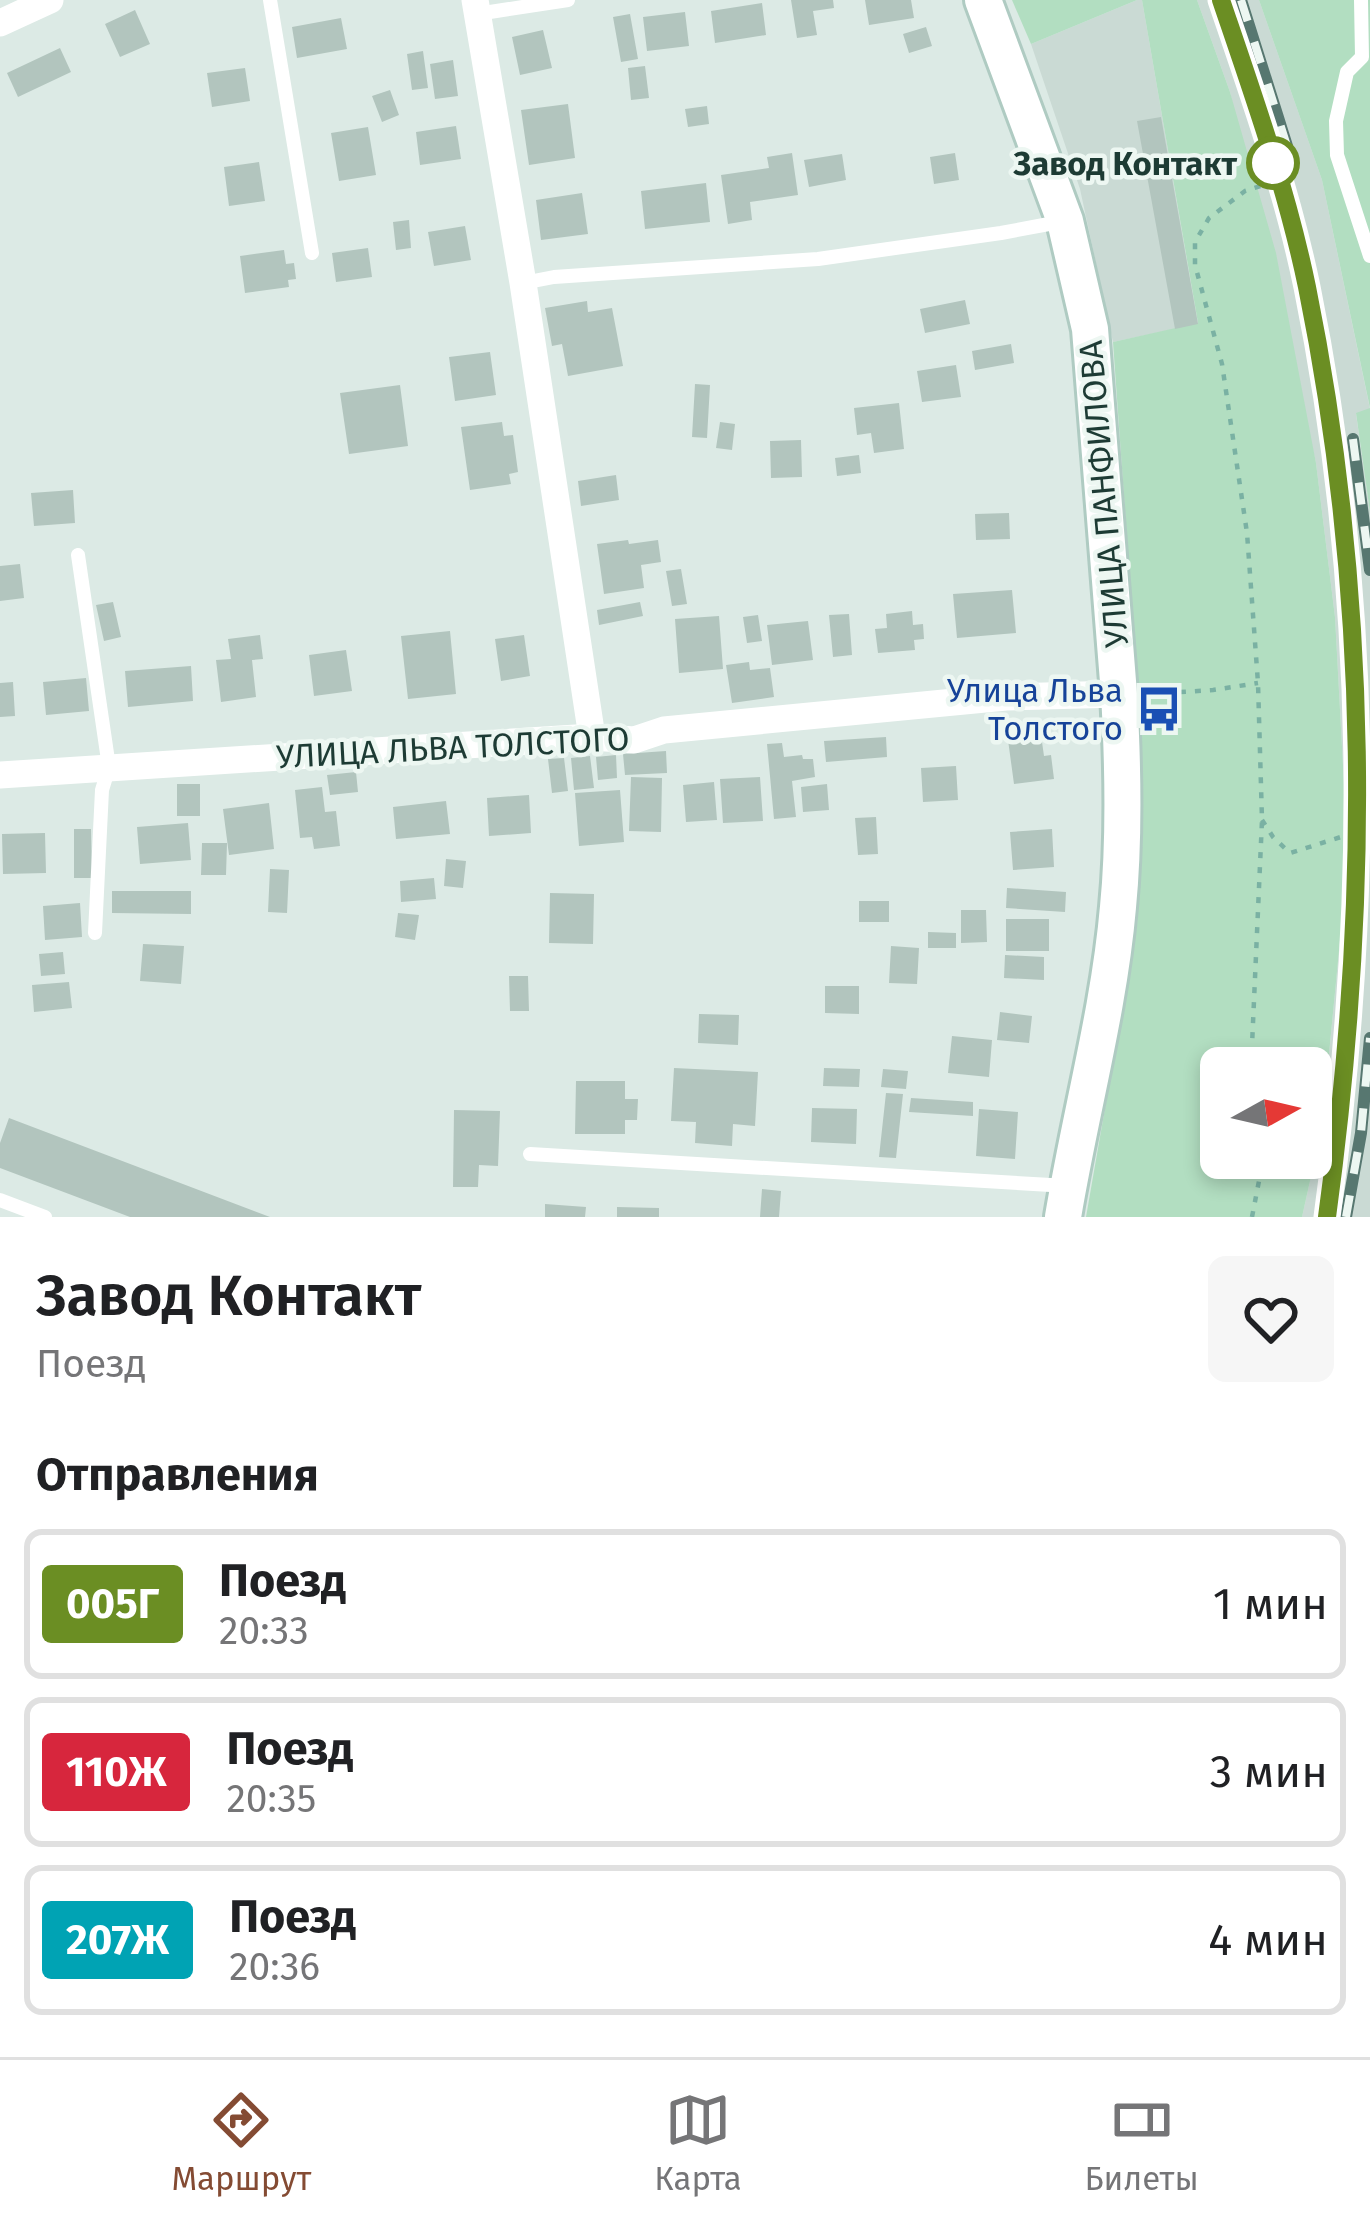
<!DOCTYPE html>
<html lang="ru">
<meta charset="utf-8">
<style>
body{margin:0;font-family:"Fira Sans",sans-serif;background:#f6f6f6;color:#202124;height:100vh;display:flex;flex-direction:column;font-size:45px;white-space:nowrap}
*{box-sizing:border-box;margin:0}
p{font-size:39px;color:#757577}
.icon{flex:none;width:66px;height:66px;fill:none;stroke:currentColor;stroke-width:2;stroke-linecap:round;stroke-linejoin:round}
.map{position:relative;height:1217px;overflow:hidden}
.details{display:flex;flex-direction:column;background:#fff;flex:1}
.details>*{flex:none}
.badge{padding:0 24px;border-radius:9px;font-size:42px;line-height:78px}
.needle{width:78px;rotate:82deg}
.buttons{position:absolute;left:1200px;top:1047px;display:grid;gap:24px}
.buttons a{display:grid;place-items:center;width:132px;height:132px;border-radius:18px;background:#fff;box-shadow:0 6px 18px #0003;font-size:60px}
.map>.badge{position:absolute;translate:-50% -50%;box-shadow:0 0 0 6px #fff}
h2{padding:0 36px;font-size:45px;line-height:108px}
.round{display:grid;place-items:center;flex:none;width:126px;height:126px;border-radius:18px;background:#f6f6f6}
.summary{display:flex;align-items:center;justify-content:space-between;height:204px;padding:0 36px}
h1{font-size:57px;font-weight:600;line-height:90px}
ul{padding:0;list-style:none}
li{display:flex;align-items:center;gap:36px;height:150px;margin:0 24px 18px;padding:0 12px;border:6px solid #e0e0e0;border-radius:18px}
li div{flex:1}
li b{display:block;font-size:45px}
li em{font-style:normal}
li .badge{min-width:132px;font-weight:700;text-align:center}
.menu{display:flex;justify-content:space-around;align-items:center;height:168px;border-top:3px solid #e0e0e0;background:#fff;font-size:33px;color:#757577}
.menu a{display:grid;justify-items:center;gap:6px}
.menu .active{color:#844b33}
.map>svg:first-child{display:block}
.built{fill:#cadad4}
.green{fill:#b2dec1;fill-rule:evenodd}
.building{fill:#b2c5be}
.lines{fill:none;stroke-linecap:round;stroke-linejoin:round}
.secondary-casing{stroke:#afcbc2;stroke-width:42}
.path{stroke:#7ab1a3;stroke-width:4.5;stroke-dasharray:6 9;stroke-linecap:butt}
.service{stroke:#fff;stroke-width:14}
.minor{stroke:#fff;stroke-width:27}
.secondary{stroke:#fff;stroke-width:36}
.rail-casing{stroke:#577770;stroke-width:12}
.rail{stroke:#edf7f2;stroke-width:8;stroke-dasharray:22;stroke-linecap:butt}
.line-casing{stroke:#fff;stroke-width:27}
.line{stroke:#6b8e23;stroke-width:18}
.stop-dot{fill:#fff;stroke:#6b8e23;stroke-width:6}
.labels{text-anchor:middle;stroke-width:9;stroke-linejoin:round;paint-order:stroke}
.stop-label{font-size:33px;font-weight:bold;fill:#1d3b34;stroke:#edf7f2;text-anchor:end}
.street-label{font-size:33px;fill:#1d3b34;stroke:#edf7f2}
.transit-label{font-size:33px;fill:#164399;stroke:#edf7f2;text-anchor:end}
</style>
<div class="map">
<svg width="1370" height="1217" viewBox="0 0 1370 1217">
<rect width="100%" height="100%" fill="#dceae5"/>
<path class="built" d="M1137 0H1142L1198 324 1113 342 1080 189 1031 44Z
M1197 0H1259L1322 180 1370 409 1356 414 1370 512V1217H1302L1322 1127 1343 909 1344 784 1335 617 1316 463 1230 92Z"/>
<path class="green" d="M1012 0H1137L1031 44Z
M1142 0H1197L1230 92 1276 253 1316 463 1335 617 1344 784 1343 909 1322 1127 1302 1217H1086L1137 925 1140 853 1138 693 1113 342 1198 323ZM1221 1068H1311V1158H1221Z
M1259 0H1370V512L1356 413 1370 408 1322 180Z"/>
<path class="building" d="M791 0H833L834 8 813 11 817 35 797 38Z
M865 0H911L914 18 869 25Z
M762 3 766 35 715 43 711 11Z
M135 10 150 44 120 57 105 24Z
M685 12 689 46 647 51 643 17Z
M630 14 638 59 621 62 613 17Z
M341 18 347 49 297 58 292 27Z
M926 27 932 46 909 53 903 34Z
M543 30 552 68 520 75 512 37Z
M60 48 71 72 18 97 7 73Z
M423 51 428 88 412 90 407 54Z
M453 60 458 96 435 99 430 64Z
M645 66 649 98 631 100 628 68Z
M245 68 250 101 212 107 207 73Z
M390 90 399 115 382 122 372 96Z
M568 104 575 158 529 165 521 110Z
M707 106 709 124 688 127 685 109Z
M1161 117 1198 324 1175 329 1137 121Z
M456 126 461 159 420 165 416 132Z
M368 127 376 175 339 181 331 133Z
M792 153 798 195 750 202 752 220 728 224 721 175 769 168 767 157Z
M955 153 959 180 934 184 930 157Z
M842 154 846 180 809 187 804 160Z
M259 162 265 201 229 206 224 167Z
M706 183 710 222 645 229 641 191Z
M582 193 588 234 541 240 536 200Z
M409 220 411 248 396 250 393 222Z
M465 226 471 260 434 266 428 232Z
M368 248 372 277 336 282 332 253Z
M284 250 286 264 294 263 296 279 288 280 289 287 245 293 240 256Z
M965 300 970 324 925 333 920 309Z
M587 301 588 312 612 308 623 366 568 376 562 344 552 346 545 308Z
M1011 344 1014 363 975 370 972 351Z
M490 352 496 395 455 401 449 357Z
M956 365 961 397 922 402 917 371Z
M695 384 710 385 707 438 692 437Z
M400 385 408 446 349 454 340 393Z
M899 403 904 449 874 453 871 433 857 435 854 408Z
M502 422 504 436 513 435 518 472 509 474 511 484 470 490 461 427Z
M720 422 735 424 732 450 716 448Z
M801 440 802 477 771 478 770 441Z
M859 455 861 473 837 476 835 458Z
M616 475 619 500 581 506 578 481Z
M73 490 75 523 34 526 31 493Z
M1009 513 1010 539 976 540 975 514Z
M628 540 629 544 658 540 661 562 641 565 644 588 604 594 597 544Z
M20 564 24 598 0 601V566Z
M681 569 687 604 672 606 666 571Z
M1012 590 1016 633 957 638 953 594Z
M113 602 121 637 104 641 96 605Z
M640 602 643 616 599 625 597 610Z
M912 611 913 625 923 624 924 639 914 640 915 650 878 653 875 629 887 628 886 614Z
M849 614 852 655 833 657 829 615Z
M758 615 762 641 747 643 743 617Z
M719 616 723 669 679 673 675 619Z
M808 621 813 660 772 665 767 625Z
M450 631 456 694 408 699 401 636Z
M260 635 263 659 252 660 256 697 221 702 216 660 231 659 228 639Z
M524 635 530 676 501 681 495 639Z
M346 650 352 691 314 696 309 655Z
M749 662 750 670 770 668 774 697 732 703 726 665Z
M191 666 193 701 128 707 125 671Z
M86 678 89 711 46 715 43 682Z
M13 682 15 716 0 717V683Z
M1041 735 1044 756 1051 755 1054 779 1014 784 1008 740Z
M886 737 887 757 826 762 824 741Z
M782 743 784 757 802 755 803 759H813L815 777 792 781 796 817 774 819 767 744Z
M666 751 667 773 625 775 623 754Z
M616 755 617 778 598 780 596 757Z
M590 756 594 788 574 790 571 758Z
M564 758 568 791 552 793 548 759Z
M956 766 958 800 923 802 921 768Z
M356 772 358 792 330 795 327 775Z
M631 777 662 778 661 832 629 831Z
M760 777 763 821 723 823 720 779Z
M714 782 717 820 686 822 683 785Z
M177 784H200V816H177Z
M827 784 829 810 803 812 801 787Z
M322 787 325 812 336 811 340 846 314 849 312 837 300 838 295 790Z
M620 790 624 842 579 846 575 793Z
M529 795 531 833 489 836 487 798Z
M446 801 450 834 396 839 393 807Z
M269 803 274 849 229 855 223 809Z
M876 817 878 854 858 855 855 818Z
M188 823 191 860 140 864 137 827Z
M74 829H91L92 878H74Z
M1052 829 1054 867 1013 870 1010 832Z
M45 833 46 873 3 874 2 834Z
M202 843H227L226 875H201Z
M446 859 466 861 463 888 444 886Z
M270 869 289 870 287 913 268 912Z
M434 878 436 899 401 902 400 881Z
M1007 888 1066 892 1065 912 1006 908Z
M112 891H191V914L112 913Z
M550 893 594 894 593 944 549 943Z
M859 901H889V922H859Z
M80 903 82 937 45 940 43 906Z
M961 910H986L987 942 961 943Z
M398 913 419 915 415 940 395 937Z
M1006 919H1049V951H1006Z
M928 932 956 933V948H928Z
M143 944 184 946 181 984 140 981Z
M891 946 919 948 917 984 889 983Z
M63 952 65 974 41 976 39 954Z
M1005 955 1044 957V980L1004 978Z
M509 976H528L529 1011H510Z
M69 982 72 1008 34 1012 32 985Z
M825 986H859V1014L825 1013Z
M1000 1012 1032 1016 1029 1043 997 1040Z
M699 1014 739 1015 738 1045 698 1043Z
M952 1036 992 1040 989 1077 948 1073Z
M674 1068 758 1072 755 1126 733 1124 732 1146 695 1143 696 1122 671 1121Z
M824 1068 860 1069 859 1087 823 1086Z
M883 1069 908 1071 906 1089 881 1087Z
M576 1081H625V1099H638L637 1120H625V1134H575Z
M886 1093 903 1094 896 1158 879 1157Z
M911 1098 973 1102V1116L909 1112Z
M812 1108 857 1109 856 1144 811 1142Z
M979 1109 1018 1112 1015 1159 976 1156Z
M454 1110 500 1111 498 1166 479 1165 478 1187H453Z
M9 1118 270 1217H130L0 1168V1143Z
M762 1189 781 1191 779 1217H760Z
M545 1204 586 1207 585 1217H545Z
M617 1207 659 1208V1217H617Z"/>
<g class="lines">
<g class="secondary-casing">
<path id="secondary" d="M983 0 1065 221 1090 329 1119 694C1123 764 1125 836 1118 907 1109 1011 1080 1114 1063 1217"/>
</g>
<path class="path" d="M1150 694 1213 690 1258 683
M1262 820 1273 837 1290 853 1344 836 1370 839
M1251 1068 1262 820 1258 683 1247 533 1222 364 1195 265V242L1209 218 1245 191 1264 185
M1252 1217 1259 1181V1158"/>
<path class="service" d="M270 0 312 253
M1361 0 1362 57 1347 72 1336 121 1337 155 1370 256
M477 14 568 0
M523 283 554 277 818 259 1001 233 1065 221
M78 555 109 767 102 790 95 933
M530 1154 1068 1186
M0 1200 45 1217"/>
<path class="minor" d="M475 0 523 283 592 737
M0 23 50 0
M0 775 592 737 634 740 664 730 1006 697 1119 694"/>
<use href="#secondary" class="secondary"/>
<g class="rail-casing">
<path id="rail" d="M1221 0C1245 69 1266 138 1286 208 1293 234 1302 260 1307 287 1370 600 1370 902 1327 1217
M1241 0 1287 146
M1353 439 1370 570
M1346 1217 1361 1133 1370 1038"/>
</g>
<use href="#rail" class="rail"/>
</g>
<g class="lines">
<g class="line-casing">
<path id="line" d="M1221 0C1253 94 1287 190 1307 287 1370 598 1370 903 1327 1217"/>
</g>
<use href="#line" class="line"/>
</g>
<defs>
<g id="bus-bare" transform="scale(3.6)"><path d="M-5-6H5V4H4V6H2V4H-2V6H-4V4H-5ZM-3.5-4V0h7V-4ZM-3.5 1.2v1.5H-2V1.2ZM2 1.2v1.5H3.5V1.2Z" fill="#1a4fb4" stroke="#edf7f2" stroke-width="2.5" paint-order="stroke"/></g>
</defs>
<g fill-rule="evenodd">
<use href="#bus-bare" x="1159" y="709"/>
</g>
<circle class="stop-dot" cx="1273" cy="163" r="24"/>
<g class="labels">
<g class="stop-label">
<text x="1237" y="175">Завод Контакт</text>
</g>
<g class="street-label">
<text transform="translate(1103 494) rotate(-95)" y="12">УЛИЦА ПАНФИЛОВА</text>
<text transform="translate(453 747) rotate(-3)" y="12">УЛИЦА ЛЬВА ТОЛСТОГО</text>
</g>
<g class="transit-label">
<text x="1123" y="702">Улица Льва<tspan x="1123" dy="38">Толстого</tspan></text>
</g>
</g>
</svg>
<div class="buttons">
<a><svg class="needle" viewBox="-14 -14 28 28"><path d="M0-13l5 13h-10z" fill="#e53935"/><path d="M0 13l5-13h-10z" fill="#757577"/></svg></a>
</div>
</div>
<section class="details">
<div class="summary"><div><h1>Завод Контакт</h1><p>Поезд</p></div><a class="round"><svg class="icon" aria-label="heart" viewBox="0 0 24 24"><path d="M12 20l-8-8c-3-5 5-10 8-4 3-6 11-1 8 4z"/></svg></a></div>
<h2>Отправления</h2>
<ul>
<li><span class="badge" style="background:#6b8e23;color:#fff">005Г</span><div><b>Поезд</b><p>20:33</p></div><em>1 мин</em></li>
<li><span class="badge" style="background:#d7263d;color:#fff">110Ж</span><div><b>Поезд</b><p>20:35</p></div><em>3 мин</em></li>
<li><span class="badge" style="background:#00a3b4;color:#fff">207Ж</span><div><b>Поезд</b><p>20:36</p></div><em>4 мин</em></li>
</ul>
</section>
<nav class="menu">
<a class="active"><svg class="icon" aria-label="directions" viewBox="0 0 24 24"><path d="M12 3l9 9-9 9-9-9zM9 14v-3h6M13 9l2 2-2 2"/></svg>Маршрут</a>
<a><svg class="icon" aria-label="map" viewBox="0 0 24 24"><path d="M3 6l6-2 6 2 6-2v14l-6 2-6-2-6 2zM9 4v14M15 6v14"/></svg>Карта</a>
<a><svg class="icon" aria-label="tickets" viewBox="0 0 24 24"><path d="M3 7h18v10H3zM15 7v10"/></svg>Билеты</a>
</nav>
